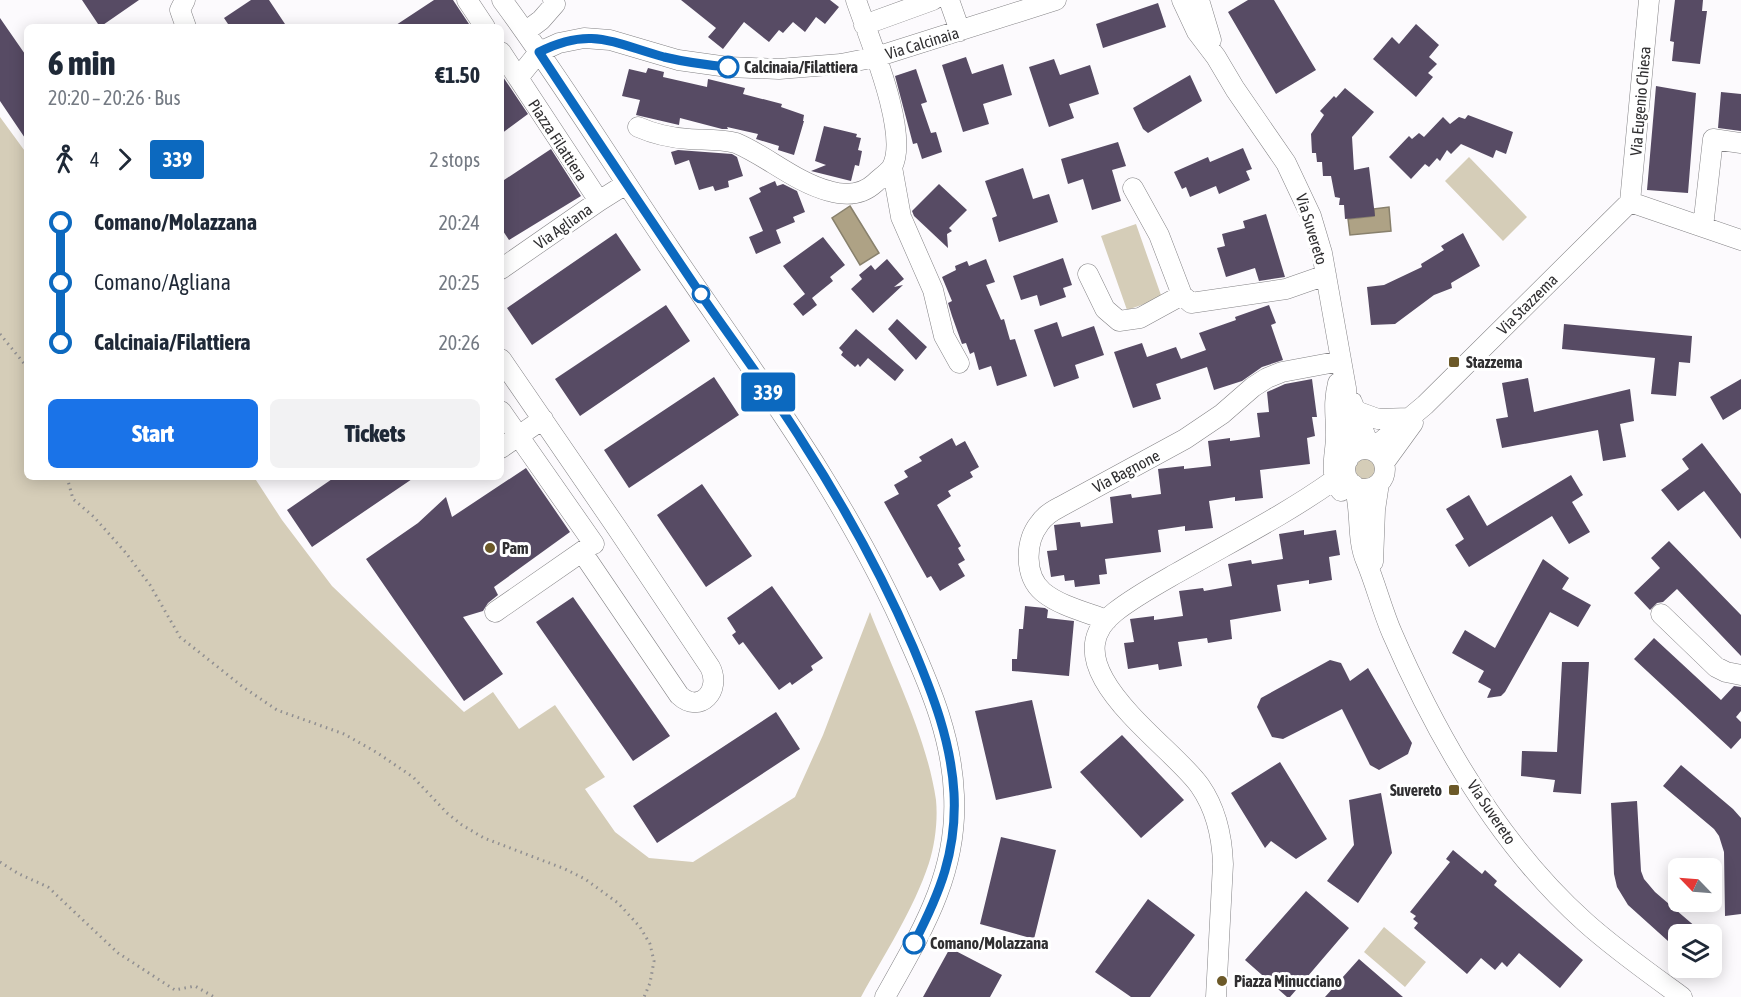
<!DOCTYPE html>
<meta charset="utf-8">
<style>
body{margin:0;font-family:"Asap Condensed",sans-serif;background:#f2f2f3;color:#1f2937;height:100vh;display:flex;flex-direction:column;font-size:22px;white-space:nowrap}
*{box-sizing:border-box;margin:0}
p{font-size:20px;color:#747a83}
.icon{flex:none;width:33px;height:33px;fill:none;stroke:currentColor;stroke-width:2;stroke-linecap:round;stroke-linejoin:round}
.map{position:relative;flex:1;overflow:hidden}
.details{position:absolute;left:24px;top:24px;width:480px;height:456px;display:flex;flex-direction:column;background:#fff;border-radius:9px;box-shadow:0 3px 15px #0003}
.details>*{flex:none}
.badge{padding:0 12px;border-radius:4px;font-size:21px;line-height:39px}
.needle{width:39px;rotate:295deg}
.fabs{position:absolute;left:1668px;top:858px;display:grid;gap:12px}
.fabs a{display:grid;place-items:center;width:54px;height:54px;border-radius:9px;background:#fff;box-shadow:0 3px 15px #0003;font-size:30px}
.map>.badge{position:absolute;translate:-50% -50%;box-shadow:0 0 0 3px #fff}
.legs{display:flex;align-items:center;gap:9px;height:66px;padding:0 24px;font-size:20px}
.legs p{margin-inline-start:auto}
.head{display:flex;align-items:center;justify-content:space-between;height:102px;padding:0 24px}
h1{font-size:33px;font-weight:800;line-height:45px}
.primary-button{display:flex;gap:12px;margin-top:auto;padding:12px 24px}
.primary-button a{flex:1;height:69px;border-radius:9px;background:#1a73e8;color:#fff;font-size:24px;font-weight:800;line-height:69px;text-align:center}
.primary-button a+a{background:#f2f2f3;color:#1f2937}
ul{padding:0 24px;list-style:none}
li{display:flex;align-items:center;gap:21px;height:60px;font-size:22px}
li i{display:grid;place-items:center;width:9px;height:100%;margin:0 8px;background:currentColor}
li i::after{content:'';width:15px;height:15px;margin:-8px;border:4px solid;border-radius:50%;background:#fff}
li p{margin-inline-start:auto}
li:first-child i{background:linear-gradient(#0000 50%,currentColor 0)}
li:last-child i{background:linear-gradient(currentColor 50%,#0000 0)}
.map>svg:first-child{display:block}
.green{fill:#d5cdb8}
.water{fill:#aea285;stroke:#88806c;stroke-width:1.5}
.building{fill:#574b64}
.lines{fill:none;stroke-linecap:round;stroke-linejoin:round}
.minor-casing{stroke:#838285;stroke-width:21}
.path{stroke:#908f91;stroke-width:3;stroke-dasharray:1.5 4.5;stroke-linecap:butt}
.minor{stroke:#fff;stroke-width:20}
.line-1-casing{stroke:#fff;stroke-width:14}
.line-1{stroke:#0c69bf;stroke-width:9}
.stop-1-dot{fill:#fff;stroke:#0c69bf;stroke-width:3}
.poi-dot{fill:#6c5928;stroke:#fff;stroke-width:2}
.labels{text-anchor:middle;stroke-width:6;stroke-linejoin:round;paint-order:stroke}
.street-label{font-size:16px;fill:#302f31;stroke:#fff}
.stop-label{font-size:16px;font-weight:bold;fill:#302f31;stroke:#fff;text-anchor:start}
.poi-label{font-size:16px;font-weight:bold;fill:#302f31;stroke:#fff;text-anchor:start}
</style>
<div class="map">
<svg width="1741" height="997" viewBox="0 0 1741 997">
<rect width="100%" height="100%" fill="#fcfafd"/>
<path class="green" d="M0 117 27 154V477H254L282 520 332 586 464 712 493 692 519 729 555 705 605 777 585 789 615 832 649 858 693 862 795 797 823 735 870 612C893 670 927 738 936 800 938 820 935 844 929 863 914 909 884 955 861 997H0Z
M1469 157 1527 217 1503 241 1445 181Z
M1136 224 1162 298 1127 310 1101 236Z
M1354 469a12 12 0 1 1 24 0a12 12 0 1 1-24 0Z
M1384 927 1426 962 1405 987 1364 952Z"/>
<path class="water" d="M850 206 879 253 860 265 832 218Z
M1389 207 1391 231 1350 235 1348 219 1374 216V209Z"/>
<path class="building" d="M82 0H139L100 27Z
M251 0H269L287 27H230L224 18Z
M434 0H453L471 27H393Z
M681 0H830L839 7 825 24 816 17 805 32 793 22 783 33 779 30 769 42 744 22 723 49 708 37 716 28Z
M1248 0H1274L1316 70 1276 94 1228 12Z
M1675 0H1703L1702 11H1707L1700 64 1672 61 1674 42 1670 41Z
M1158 3 1166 27 1103 48 1096 24Z
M0 18 27 57V141L0 101Z
M1416 24 1439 45 1429 57 1437 64 1428 73 1433 77 1416 97 1373 59 1392 37 1399 44Z
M966 57 972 74 1003 64 1012 95 983 104 989 124 963 132 942 65Z
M1054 59 1060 75 1090 65 1099 94 1069 104 1074 118 1049 127 1029 67Z
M648 68 664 72 663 77 707 87 708 79 745 88 743 94 782 104 781 107 804 115 803 121H804L794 155 778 150 779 146 756 139 758 134 727 127 728 129H722L680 118 679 125 636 115 640 100 622 96 629 69 646 73Z
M916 69 927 102 921 104 931 133 936 132 942 152 922 159 917 143 913 144 895 76Z
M501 74 528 114 501 134Z
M1190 75 1202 101 1148 133 1143 129 1133 108Z
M1656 86 1696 93 1688 193 1647 190Z
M1345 88 1374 112 1352 137 1354 170 1369 167 1375 216 1345 219 1344 205H1339L1340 198 1335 197 1331 176H1323L1322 162H1317L1316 153H1312L1311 134 1324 115 1320 111 1334 96 1336 98Z
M1721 92 1741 94V131L1718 128Z
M1468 115 1513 132 1506 154 1496 150 1493 158 1461 144 1451 154 1447 150 1440 161 1437 158 1429 167 1425 164 1411 179 1389 157 1409 136 1412 139 1419 133 1424 137 1443 117 1450 124 1459 117 1465 119Z
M824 126 857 134 856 137 861 138 858 150 862 151 859 166 855 165 851 181 811 171 826 165 815 161Z
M1118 142 1126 166 1112 170 1121 201 1092 210 1083 179 1068 184 1061 159Z
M1243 148 1252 169 1246 171 1250 180 1219 194 1216 186 1190 197 1186 187 1182 189 1174 172 1208 157 1210 162Z
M551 149 581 196 509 240 501 228V182Z
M678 150 732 154 737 157 743 176 728 181 729 187 715 191 713 186 699 190 689 160 675 165 671 152Z
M1023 168 1033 199 1049 194 1058 222 999 242 992 218 997 216 985 181Z
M775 181 777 186 783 184 797 191 805 212 793 217 795 222 776 230 781 243 756 254 749 237 763 231 749 198 761 192 759 188Z
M939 184 967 210 949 228 952 231 947 234 948 248 914 216 912 211Z
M1266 214 1285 277 1259 281 1255 268 1226 277 1217 248 1225 246 1222 234 1245 228 1243 221Z
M616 233 641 270 532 345 507 308Z
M1463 233 1480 266 1451 283 1452 288 1434 295 1395 324 1371 325 1367 287 1384 285 1422 267 1421 264 1444 250 1441 246Z
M823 237 845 265 830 277 833 281 812 298 817 305 803 316 793 304 805 294 783 266Z
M1063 258 1072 285 1063 288 1066 297 1040 306 1037 295 1021 300 1013 276Z
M887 259 904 279 894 287 903 285 873 313 851 289 862 279 859 275 871 265 875 270Z
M986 259 995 282 986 285 1001 320 1004 319 1010 340 1015 339 1027 376 997 386 991 366 979 370 974 352 970 354 966 343 962 344 952 316 948 303 952 301 942 277 956 270 955 266 967 261 969 266Z
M666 305 690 341 580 416 555 379Z
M1269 305 1276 323 1271 325 1283 360 1262 367 1242 381 1214 390 1207 367 1156 384 1161 399 1133 408 1114 352 1142 343 1147 357 1176 347 1181 359 1206 350 1199 333 1236 320 1235 317Z
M897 319 927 347 916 360 888 329Z
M1057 322 1062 337 1094 326 1104 355 1075 365 1079 378 1054 387 1034 330Z
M1564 324 1692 336 1690 363 1679 362 1676 396 1651 394 1655 358 1562 349Z
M856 329 904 370 895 381 868 358 860 367 858 364 855 367 841 355 843 352 839 348Z
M714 377 739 415 629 488 604 450Z
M1528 378 1534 412 1630 389 1634 421 1620 424 1626 457 1603 461 1598 430 1502 448 1496 419 1508 417 1502 383Z
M1312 379 1317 417H1312L1315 436 1307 438 1310 464 1260 470 1263 498 1235 501V497L1209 501 1213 528 1185 531V526L1158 530 1161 552 1105 559 1107 574 1099 575 1100 584 1075 587 1074 580 1065 581 1064 575 1051 577 1047 551 1057 550 1054 525 1080 522 1081 527 1113 523 1110 497 1131 494 1132 498 1161 494 1158 469 1184 466V469L1211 466 1208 441 1230 438V441L1260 437 1257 413 1269 412 1267 392 1285 384Z
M1741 379V409L1723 420 1710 397Z
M952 438 956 446 965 441 979 467 970 472 973 477 948 491 951 496 937 505 961 546 958 548 965 560 958 564 965 576 940 591 931 576 927 578 884 502 899 494 894 485 908 477 904 471 922 461 919 457Z
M1702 443 1741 494V539L1704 491 1678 511 1661 490 1689 469 1682 459Z
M526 468 570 532 494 587 498 595 488 603 483 611 463 617 503 674 464 701 366 559 418 523 446 497 452 517Z
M1571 475 1583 495 1572 502 1590 532 1569 544 1552 516 1469 567 1455 545 1464 539 1446 509 1469 495 1487 526Z
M335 477H415L312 547 287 510Z
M702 484 752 556 706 587 657 515Z
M1304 530V535L1336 530 1340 555 1329 557 1332 580 1309 584V580L1277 585 1281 611 1230 620 1232 639 1208 643 1207 638 1178 642 1182 666 1159 670 1158 664 1128 669 1124 643 1134 642 1130 619 1154 616V620L1183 616 1179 591 1203 588 1204 591 1232 586 1228 564 1251 560 1252 564 1283 559 1279 534Z
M1669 541 1741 615V656L1677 589 1663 602 1657 603 1650 610 1634 593 1660 568 1651 558Z
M1543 559 1569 578 1562 589 1591 605 1578 627 1550 612 1505 692 1501 696 1487 698 1491 689 1478 682 1484 671 1452 653 1465 630 1495 648Z
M772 586 823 658 811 666 813 670 792 685 790 682 779 690 743 642 739 645 732 635 736 632 727 618Z
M573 597 670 736 633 761 536 622Z
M1025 606 1045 608 1048 610 1047 618 1074 621 1069 676 1012 671V659H1017L1019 629H1023Z
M1654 638 1721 700 1734 686 1741 687V711L1736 717 1741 722V738L1731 749 1634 659Z
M1330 660 1341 663 1350 681 1368 668 1412 743 1408 754 1379 770 1370 765 1342 709 1283 739 1272 737 1257 707 1261 698Z
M1562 662H1589L1581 794 1553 792 1555 780 1521 776 1522 751 1557 752Z
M1032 700 1052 788 996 800 975 711Z
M776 712 800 749 657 843 633 806Z
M1122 735 1184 800 1141 838 1080 772Z
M1280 762 1327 839 1296 859 1271 841 1265 848 1231 793Z
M1681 765 1733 809 1741 818V914L1725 916 1724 852 1719 836 1714 829 1663 786Z
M1381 793 1392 853 1358 903 1327 881 1354 845 1349 800Z
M1637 801 1641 871 1644 879 1655 892 1704 934H1678V950L1628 905 1617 887 1614 874 1611 803Z
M1001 837 1056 850 1034 939 980 924Z
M1453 850 1482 874 1485 870 1497 881 1494 885 1583 960 1560 988 1519 953 1507 967 1502 962 1495 970 1481 958 1467 974 1414 928 1418 923 1413 919 1416 916 1410 912 1450 862 1446 859Z
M1306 891 1349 928 1290 997H1287L1245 960Z
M1148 899 1195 935 1150 997H1131L1095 972Z
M950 948 1002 975 990 997H923Z
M1359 959 1403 997H1325Z"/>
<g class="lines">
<g class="minor-casing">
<path id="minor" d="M185 0 180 10 186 27
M467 0 485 27
M502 0C562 81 615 168 672 252 758 379 849 500 910 642 932 691 952 740 954 795 958 873 922 931 885 997
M949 0 960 31
M1182 0 1197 32 1216 57 1235 89 1286 163 1311 216 1322 253 1346 388 1349 427 1348 460
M1199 0 1211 40
M864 25 933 0
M525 32 541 20 555 4 553 0
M501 52 599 201
M518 78 539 52 559 43 584 38 610 40 678 60 728 67 779 69 841 64 876 57 1056 0
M638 127C654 134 671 138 689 139 704 140 720 139 736 143 767 156 795 182 829 191 846 196 862 195 875 183 880 178 888 173 892 167 910 133 868 36 856 0
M892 167 901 217 933 290 944 336 959 363
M1133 188 1159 235 1182 295 1191 303 1286 289 1326 275
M1630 202 1649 0
M1630 202 1741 240
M1703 227 1713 139 1741 143
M501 269 599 201 626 184
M1088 274 1105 309 1119 321 1140 318 1182 295
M501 359 617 528 710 667C722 690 700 715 679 695L582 552
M1338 383C1333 404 1336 414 1336 435 1336 456 1328 472 1341 491
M1352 402 1371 450
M501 411 594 544
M1356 411 1378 419 1409 418
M501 448 543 419
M1345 469a20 20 0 1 1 40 0a20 20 0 1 1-40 0Z
M1371 450 1425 405 1630 202
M1384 463 1413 423
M1354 485C1362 510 1356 537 1366 561 1376 585 1382 610 1392 633 1437 737 1500 846 1585 922 1615 949 1649 973 1682 997
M1373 562 1375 510 1379 483
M495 612 593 544
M1661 614 1716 667 1726 672 1741 675
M1107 620C1086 612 1060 606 1043 592 1024 576 1025 542 1039 524 1044 516 1052 511 1060 507L1185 439 1222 414 1253 387 1267 378 1282 372 1341 361
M1216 997 1223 864C1222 835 1216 809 1200 786 1172 745 1046 666 1115 612 1134 597 1156 585 1177 573 1229 543 1285 515 1334 480"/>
</g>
<path class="path" d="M0 334 27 367
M67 477 73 499 94 517 126 553 150 585 180 637 243 687 277 710 344 734 376 752 413 777 447 813 462 825 484 838 565 869 585 879 618 903 640 927 650 944 654 961 650 983 644 997
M0 862 19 874 48 887 118 953 175 990 195 986 214 997"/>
<use href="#minor" class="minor"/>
</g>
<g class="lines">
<g class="line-1-casing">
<path id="line-1" d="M728 67C706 65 685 62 664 57 613 43 591 26 539 52 594 136 650 219 706 302 738 348 772 393 802 441 844 506 882 575 913 647 933 695 951 741 954 793 957 851 940 893 914 943"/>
</g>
<use href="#line-1" class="line-1"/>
</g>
<g class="stop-1-dot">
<circle cx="728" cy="67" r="10"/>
<circle cx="701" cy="294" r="8"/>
<circle cx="914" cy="943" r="10"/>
</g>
<g class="poi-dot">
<rect x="1448" y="356" width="12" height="12" rx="3"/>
<circle cx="490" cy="548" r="6"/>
<rect x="1448" y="784" width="12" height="12" rx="3"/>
<circle cx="1222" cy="981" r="6"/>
</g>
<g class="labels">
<g class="street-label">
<text transform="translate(922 43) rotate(-17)" y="6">Via Calcinaia</text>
<text transform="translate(1640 101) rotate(-85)" y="6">Via Eugenio Chiesa</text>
<text transform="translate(558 140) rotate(57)" y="6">Piazza Filattiera</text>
<text transform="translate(563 226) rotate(-35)" y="6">Via Agliana</text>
<text transform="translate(1312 229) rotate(73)" y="6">Via Suvereto</text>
<text transform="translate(1527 304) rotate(-45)" y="6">Via Stazzema</text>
<text transform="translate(1126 471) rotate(-28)" y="6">Via Bagnone</text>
<text transform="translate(1492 812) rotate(56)" y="6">Via Suvereto</text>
</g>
<g class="stop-label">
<text x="744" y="73">Calcinaia/Filattiera</text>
<text x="930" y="949">Comano/Molazzana</text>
</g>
<g class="poi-label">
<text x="1466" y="368">Stazzema</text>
<text x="502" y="554">Pam</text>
<text x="1442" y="796" text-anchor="end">Suvereto</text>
<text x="1234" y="987">Piazza Minucciano</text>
</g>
</g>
</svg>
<div class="fabs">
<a><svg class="needle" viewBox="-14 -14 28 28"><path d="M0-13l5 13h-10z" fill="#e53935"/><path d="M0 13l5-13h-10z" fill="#747a83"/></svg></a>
<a><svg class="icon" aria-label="layers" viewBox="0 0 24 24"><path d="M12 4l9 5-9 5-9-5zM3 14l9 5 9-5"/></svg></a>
</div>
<b class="badge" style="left:768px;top:392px;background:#0c69bf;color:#fff">339</b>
<section class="details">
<div class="head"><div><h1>6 min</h1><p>20:20 – 20:26 · Bus</p></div><b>€1.50</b></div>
<div class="legs"><svg class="icon" aria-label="walk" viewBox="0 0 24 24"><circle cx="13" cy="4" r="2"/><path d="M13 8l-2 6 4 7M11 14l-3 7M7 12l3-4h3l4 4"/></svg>4<svg class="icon" aria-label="forward" viewBox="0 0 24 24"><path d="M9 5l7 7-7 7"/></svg><b class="badge" style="background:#0c69bf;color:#fff">339</b><p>2 stops</p></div>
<ul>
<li><i style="color:#0c69bf"></i><b>Comano/Molazzana</b><p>20:24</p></li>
<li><i style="color:#0c69bf"></i><span>Comano/Agliana</span><p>20:25</p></li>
<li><i style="color:#0c69bf"></i><b>Calcinaia/Filattiera</b><p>20:26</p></li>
</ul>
<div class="primary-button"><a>Start</a><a>Tickets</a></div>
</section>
</div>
